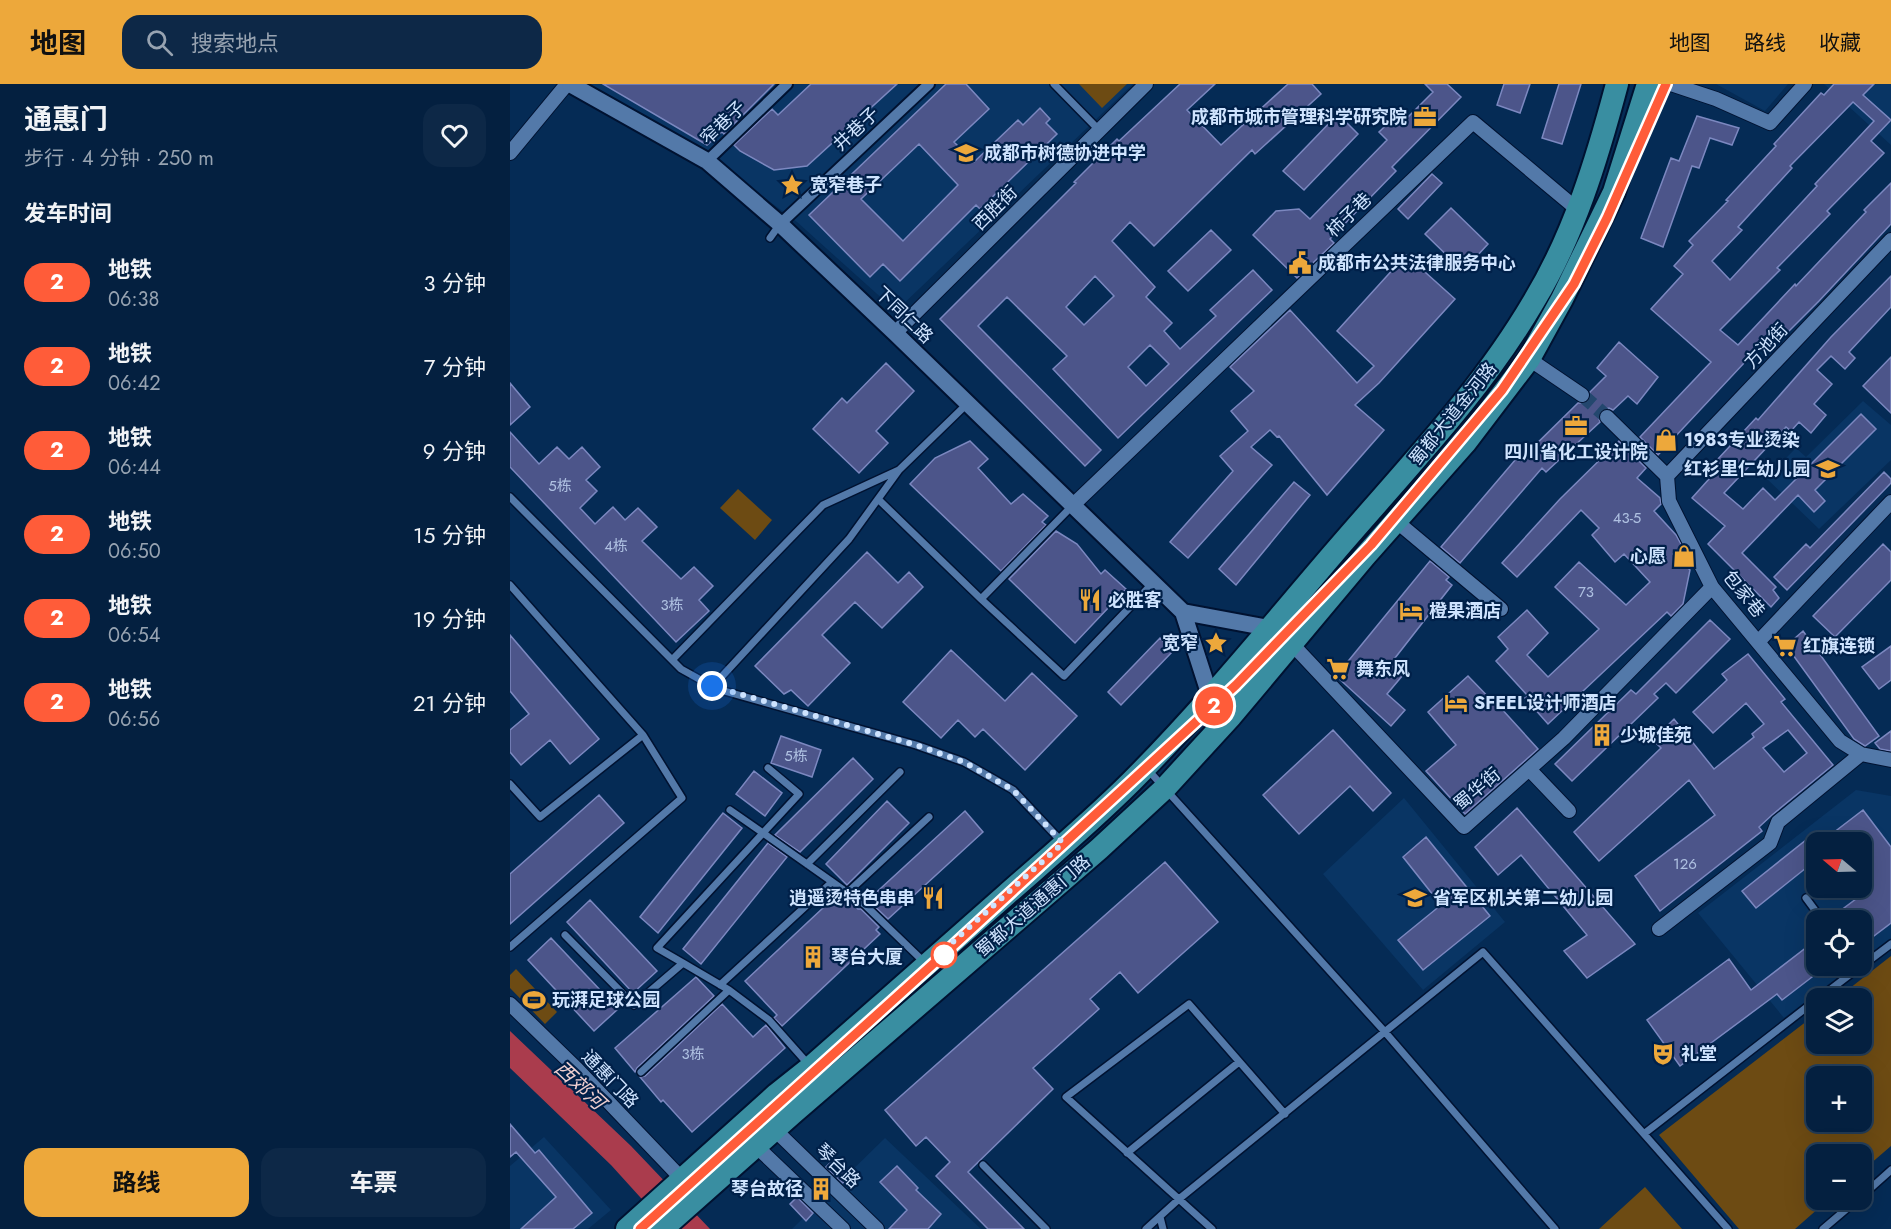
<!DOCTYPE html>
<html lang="zh">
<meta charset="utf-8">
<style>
body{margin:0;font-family:Jost,"Noto Sans SC",sans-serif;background:#0d2847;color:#f1f3f6;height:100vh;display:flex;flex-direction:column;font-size:22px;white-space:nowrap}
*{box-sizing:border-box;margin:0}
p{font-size:20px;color:#97a3b1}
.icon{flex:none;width:33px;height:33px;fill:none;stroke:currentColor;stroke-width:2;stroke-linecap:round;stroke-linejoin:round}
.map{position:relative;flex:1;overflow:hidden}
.details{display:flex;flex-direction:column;background:#042040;width:510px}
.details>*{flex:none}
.badge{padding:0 12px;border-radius:20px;font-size:21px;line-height:39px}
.needle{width:39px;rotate:289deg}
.tools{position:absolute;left:1296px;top:748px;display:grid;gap:12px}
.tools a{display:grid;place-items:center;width:66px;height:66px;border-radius:12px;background:#042040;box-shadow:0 6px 24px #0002,0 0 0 2px #253e59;font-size:30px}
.you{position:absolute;width:30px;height:30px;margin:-15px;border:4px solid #fff;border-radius:50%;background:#1a73e8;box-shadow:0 0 0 9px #1a73e833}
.map>.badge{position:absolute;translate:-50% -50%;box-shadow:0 0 0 3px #fff}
h2{padding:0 24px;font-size:22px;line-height:54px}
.round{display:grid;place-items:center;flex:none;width:63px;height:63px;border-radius:18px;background:#0d2847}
.overview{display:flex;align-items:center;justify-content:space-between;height:102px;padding:0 24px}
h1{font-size:28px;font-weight:700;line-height:45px}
.cta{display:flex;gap:12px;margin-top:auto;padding:12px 24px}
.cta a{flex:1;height:69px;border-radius:18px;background:#eda83b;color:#111;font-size:24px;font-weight:700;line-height:69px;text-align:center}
.cta a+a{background:#0d2847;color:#f1f3f6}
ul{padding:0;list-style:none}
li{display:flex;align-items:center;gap:18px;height:84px;padding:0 24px}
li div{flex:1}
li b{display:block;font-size:22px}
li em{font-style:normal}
li .badge{min-width:66px;font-weight:700;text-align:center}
header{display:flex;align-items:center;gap:36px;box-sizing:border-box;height:84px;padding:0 30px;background:#eda83b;color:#111}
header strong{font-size:28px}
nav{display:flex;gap:33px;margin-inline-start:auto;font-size:21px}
.search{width:420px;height:54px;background:#0d2847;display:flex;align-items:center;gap:15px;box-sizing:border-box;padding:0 21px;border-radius:18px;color:#97a3b1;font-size:22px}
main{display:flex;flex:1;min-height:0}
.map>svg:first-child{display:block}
.built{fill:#093564;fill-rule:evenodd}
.green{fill:#6d4b13;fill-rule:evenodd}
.water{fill:#aa3c4d}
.building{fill:#4c558a;stroke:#7c88c0;stroke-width:1.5;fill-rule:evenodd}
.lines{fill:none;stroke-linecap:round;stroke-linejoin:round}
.minor-tunnel{stroke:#23476e;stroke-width:14;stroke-dasharray:14 7;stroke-linecap:butt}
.service-casing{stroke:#001231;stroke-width:10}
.pedestrian-casing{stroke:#001231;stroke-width:14}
.minor-casing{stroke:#001231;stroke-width:16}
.tertiary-casing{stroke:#001231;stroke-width:20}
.primary-casing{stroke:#001231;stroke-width:26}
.service{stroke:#5379a9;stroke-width:7}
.pedestrian{stroke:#5379a9;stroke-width:10}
.minor{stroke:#5379a9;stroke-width:14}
.tertiary{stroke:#5379a9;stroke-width:16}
.primary{stroke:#398ea1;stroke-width:22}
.line-casing{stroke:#fff;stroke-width:14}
.line{stroke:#ff5c39;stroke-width:9}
.walk{stroke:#cee3fe;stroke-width:6;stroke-dasharray:0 10.8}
.stop-dot{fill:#fff;stroke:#ff5c39;stroke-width:3}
.labels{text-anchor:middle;stroke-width:4.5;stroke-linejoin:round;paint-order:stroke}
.number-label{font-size:15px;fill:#aec0e1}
.poi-label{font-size:18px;font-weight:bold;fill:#cee3fe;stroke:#002049;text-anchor:start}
.street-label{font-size:18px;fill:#cee3fe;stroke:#002049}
.water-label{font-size:20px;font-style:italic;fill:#eecfd0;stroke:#002049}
</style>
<header>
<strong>地图</strong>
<div class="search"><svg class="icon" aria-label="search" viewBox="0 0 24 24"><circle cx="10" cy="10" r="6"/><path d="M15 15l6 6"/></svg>搜索地点</div>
<nav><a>地图</a><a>路线</a><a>收藏</a></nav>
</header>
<main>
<section class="details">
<div class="overview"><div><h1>通惠门</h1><p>步行 · 4 分钟 · 250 m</p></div><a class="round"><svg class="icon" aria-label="heart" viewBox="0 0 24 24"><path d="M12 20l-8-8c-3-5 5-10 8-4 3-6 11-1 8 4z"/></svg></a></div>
<h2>发车时间</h2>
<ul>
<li><span class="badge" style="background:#ff5c39;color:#fff">2</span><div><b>地铁</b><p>06:38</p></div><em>3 分钟</em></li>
<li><span class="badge" style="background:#ff5c39;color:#fff">2</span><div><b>地铁</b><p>06:42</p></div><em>7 分钟</em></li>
<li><span class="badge" style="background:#ff5c39;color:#fff">2</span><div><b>地铁</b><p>06:44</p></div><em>9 分钟</em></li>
<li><span class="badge" style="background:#ff5c39;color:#fff">2</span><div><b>地铁</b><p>06:50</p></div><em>15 分钟</em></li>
<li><span class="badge" style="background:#ff5c39;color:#fff">2</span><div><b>地铁</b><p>06:54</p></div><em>19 分钟</em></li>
<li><span class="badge" style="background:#ff5c39;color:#fff">2</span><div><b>地铁</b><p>06:56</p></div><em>21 分钟</em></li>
</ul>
<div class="cta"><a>路线</a><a>车票</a></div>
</section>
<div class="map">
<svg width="1381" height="1145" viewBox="0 0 1381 1145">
<rect width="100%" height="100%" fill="#052b55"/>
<path class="built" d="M70 0H623L386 227 287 138 188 64Z
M1206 0H1278L1255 27Z
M1314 0H1381V61Z
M1353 317 1381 341V376L1309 445 1256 394 1286 364 1296 373Z
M1346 706 1381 712V854L1352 876V837H1306V882H1343L1274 934 1188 829ZM1306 759H1352V804H1306Z
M894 714 995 838 913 906 813 790Z
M34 1053 101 1126 78 1145H0V1082Z
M375 1054 471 1145H282Z"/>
<path class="green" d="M569 0H617L592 24Z
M228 405 262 436 245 456 210 424Z
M1381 872V1062L1352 1087V1071H1306V1116H1318L1285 1145H1229L1149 1051 1306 930V960H1352V915H1326ZM1306 993H1352V1038H1306Z
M6 885 47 928 35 940 0 904V891Z
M1135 1103 1172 1145H1089Z"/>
<path class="water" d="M0 947 121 1062 200 1145H159L101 1081 0 984Z"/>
<path class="building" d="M93 0H264L214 50 212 48 197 61Z
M301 0H387L297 82 264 86 230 67 224 61 262 25 268 31Z
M436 0H456L479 25 444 58 464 78 508 36 513 41 530 24 540 35 536 39 547 50 470 125 466 121 390 197 373 180 360 193 299 131ZM409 60 448 101 393 157 351 115Z
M670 0H705L677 26 711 61 778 0H802L811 10 745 70 742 66 644 162 620 138 602 157 645 203 636 213 662 239 654 247 670 265 706 232 700 226 743 186 762 206 608 354 543 285 557 272 497 213 468 242 591 366 575 382 430 235 566 99 564 98 607 55 609 57ZM585 192 604 212 574 241 556 223ZM640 261 659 280 636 302 618 283Z
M915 0H937L951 13 882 83 886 87 820 155 824 159 787 194 743 151 766 127 789 125 800 135 877 56 869 48 888 30 895 36 923 8Z
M994 0H1020L1010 29 987 21Z
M1049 0H1071L1052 60 1032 54Z
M1324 0H1364L1353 11 1381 36 1361 57 1374 69 1317 127 1320 130 1267 184 1270 186 1210 246 1228 261 1285 200 1286 202 1356 128 1354 126 1381 99V140L1309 217 1256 270 1249 263 1148 371 1130 353 1201 278 1141 225 1173 190 1164 182 1183 161 1179 157 1218 117 1216 116 1266 62 1264 60 1311 9 1314 11ZM1343 18 1364 37 1305 100 1307 102 1220 196 1202 177 1232 146 1228 143 1282 84 1280 82Z
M828 30 848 50 794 106 773 87Z
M1187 32 1229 44 1222 61 1200 54 1189 84 1182 82 1153 163 1131 154 1161 74 1169 77Z
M922 90 932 99 898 135 888 125Z
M941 124 978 160 953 187 915 150Z
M701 146 721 166 678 207 658 187Z
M896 171 945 215 869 299 845 321 874 346 817 411 769 352 767 353 760 346 741 363 762 381 678 474 660 458 723 387 710 372 738 347 721 327 744 307 720 283 780 226 847 299 864 282 827 247Z
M1381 192V223L1339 268 1345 274 1335 285 1321 272 1307 286 1322 300 1304 320 1316 331 1301 349 1289 338 1281 347 1276 343 1214 409 1233 425 1253 404 1265 416 1351 330 1366 345 1305 406 1315 417 1304 428 1288 411 1232 469 1266 503 1263 506 1269 514 1261 523 1198 460 1215 442 1182 414 1199 395 1194 390 1246 334 1248 336 1321 253Z
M1109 258 1148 293 1127 320 1118 312 1103 326 1099 324 1091 326 1088 331 1090 338 1036 388 1032 384 950 479 931 463 1006 375 1009 377 1068 319H1075L1079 316 1080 308 1096 292 1087 284Z
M1381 273V329L1353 302Z
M376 279 404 307 366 347 378 359 349 389 303 345 332 314 337 319Z
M0 299 20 323 0 341Z
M0 348 29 380 47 363 59 375 72 363 90 383 76 396 87 407 70 424 85 440 103 423 115 436 128 424 147 443 132 457 171 495 184 483 203 502 189 516 199 527 166 558 0 383Z
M460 357 478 375 468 384 501 420 513 410 538 432 532 438 536 441 491 487 400 400 425 374Z
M1109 357 1136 384 1127 394 1150 414 1151 420 1144 427 1166 451 1172 462 1163 470 1180 486 1173 520 1161 532 1157 528 1038 640 1015 614 1018 612 986 577 998 565 988 553 1017 526 1038 549 1017 571 1038 593 1089 545 1045 503 1069 478 1116 521 1140 498 1114 470 1105 478 1082 451 1089 444 1071 426 1007 493 992 479 1050 415Z
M1374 388 1381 395V399L1277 506 1264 493 1296 460 1300 464Z
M784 398 800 411 726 501 709 485Z
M546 447 567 460 591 490 595 486 616 505 565 559 499 495Z
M1373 460 1381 468V496L1325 553 1303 532Z
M357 468 388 499 399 488 413 503 372 544 345 518 312 551 340 579 298 622 281 606 274 610 245 582Z
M920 477 939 493 936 496 942 501 885 574 898 585 877 610 895 626 881 642 826 592Z
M1200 536 1220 555 1166 609 1156 599 1144 610 1148 614 1062 697 1045 680 1121 606 1126 610Z
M1293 547 1369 652 1355 662 1344 655 1283 571 1285 554Z
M0 551 89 655 60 680 40 656 11 681 0 668V646L19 630 0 607Z
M650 554 663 567 611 621 598 608Z
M1381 562V596L1369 605 1352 583Z
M441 566 495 617 522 589 567 632 515 686 473 645 465 653 448 636 431 654 393 618Z
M1238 570 1275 615 1271 618 1323 681 1262 731 1249 743 1252 747 1150 827 1125 792 1205 731 1179 696 1089 777 1064 748 1151 664 1143 656 1164 635 1204 685 1244 653 1242 650 1254 640 1236 619 1203 649 1183 628 1217 596 1212 590ZM1278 646 1297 669 1274 688 1253 664Z
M958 592 989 624 990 623 1028 665 955 730 916 687 946 661 918 628Z
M823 646 881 709 863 727 840 702 789 750 753 711Z
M1381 647V667L1370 665 1365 659Z
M271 652 311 666 302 693 261 679Z
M343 674 363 695 290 768 265 751Z
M244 687 272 709 255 732 226 710Z
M89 711 114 739 0 840V790Z
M377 717 399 739 337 801 316 780Z
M1007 724 1125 860 1077 894 1054 867 1077 851 1011 771 988 791 965 763Z
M1353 726 1381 763V839L1352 861V837H1331L1326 830 1362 803 1352 788V759H1310Z
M455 727 473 748 378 835 358 816Z
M213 729 232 744 148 849 130 833Z
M1306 748V776L1246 824 1232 807Z
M916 753 980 832 913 886 888 856 931 821 893 773Z
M258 759 277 773 191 880 173 865Z
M655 778 708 838 628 909 610 888 580 915 589 925 523 984 543 1005 458 1088 514 1145H478L426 1092 440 1078 416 1053 406 1062 375 1026Z
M329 809 348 825H351L369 843 366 846 370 850 272 942 264 934 267 931 235 897Z
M80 816 147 887 123 909 57 838Z
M41 854 108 925 84 947 18 876Z
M1306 856V890L1272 916 1267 910 1170 982 1137 936 1219 875 1241 906Z
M186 893 204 912 127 984 125 988 105 964Z
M212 920 243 953 256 941 275 964 182 1048 153 1016 151 1018 130 993 135 992Z
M0 1040 25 1069 29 1066 82 1129 63 1145H11L46 1113 6 1068 0 1073Z
M325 1074 342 1090 333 1099 316 1083Z
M387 1082 408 1104 406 1106 431 1130 418 1145H379L397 1126 370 1098Z
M287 1113 303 1129 296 1137 280 1120Z"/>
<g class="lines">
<path class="minor-tunnel" d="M1072 311 1097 333"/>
<g class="service-casing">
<path id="service" d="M544 0 589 46
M260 154 270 140
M0 413 171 585 207 605 406 661 454 678 503 706 552 758
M368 415 471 515 562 422
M0 501 133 651 30 733 0 700
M471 515 554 592 642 500
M162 576 313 421 389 386 458 319
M203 602 339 455 389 386
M639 687 875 948 1045 1145
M220 726 253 749 289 710 258 684
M297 780 390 688
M337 809 419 733
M1296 814 1313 837
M55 851 124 921 173 879 219 906
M0 863 172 714 133 651
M173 879 147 864 253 749 355 821 414 878
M1352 882 1381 860
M210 901 322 798
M1308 915 1351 882
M131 988 219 906 259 936 299 981
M1135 1049 1306 916
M617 1069 729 978
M473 1081 536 1145
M1352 1112 1381 1086
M650 1133 653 1145
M636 1145 669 1115 973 868 1218 1145
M702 1145 556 1013 679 920 775 1030
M1313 1145 1347 1116"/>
</g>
<g class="pedestrian-casing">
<path id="pedestrian" d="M197 77 277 0
M270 140 419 0"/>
</g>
<g class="minor-casing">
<path id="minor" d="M1161 0 1206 15 1260 39 1295 0
M0 69 57 0
M385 249 636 0
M1019 275 1072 311
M1097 333 1157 392 1159 417 1202 503 1330 657 1351 670 1381 676
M1157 392 1381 156
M563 421 963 38 1068 126
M886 437 991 525
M759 544 782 560 954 743 1054 654 1202 503
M1249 557 1381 418
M1019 685 1059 727
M1149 845 1260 759 1268 738 1351 670
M0 920 67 985 173 1096
M264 1045 367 1145
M246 1062 333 1145"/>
</g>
<g class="tertiary-casing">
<path id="tertiary" d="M60 0 197 77 270 140 385 249 673 528 700 612
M673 528 759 544"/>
</g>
<g class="primary-casing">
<path id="primary" d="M117 1145 267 1010 301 983C366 925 431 868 496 811 538 774 581 738 621 698 692 627 757 547 823 470 893 388 969 311 1024 217 1064 151 1087 75 1107 0
M152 1145 283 1029 589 765 655 704 721 632 855 472 955 359 1019 275 1052 215 1104 108 1138 0"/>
</g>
<use href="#service" class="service"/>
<use href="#pedestrian" class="pedestrian"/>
<use href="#minor" class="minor"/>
<use href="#tertiary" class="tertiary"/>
<use href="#primary" class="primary"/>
</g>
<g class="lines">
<g class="line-casing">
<path id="line" d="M130 1145 433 871 726 601 861 461 992 306 1064 200 1097 134 1156 0"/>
</g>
<use href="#line" class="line"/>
<path class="walk" d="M202 602 406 661 454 678 503 706 553 759 435 865 434 871"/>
</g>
<defs>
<g id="office-bare" transform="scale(1.8)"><path d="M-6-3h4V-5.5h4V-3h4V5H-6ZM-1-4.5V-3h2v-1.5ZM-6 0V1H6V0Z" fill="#eda83b" stroke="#002049" stroke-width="2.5" paint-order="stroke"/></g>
<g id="school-bare" transform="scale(1.8)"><path d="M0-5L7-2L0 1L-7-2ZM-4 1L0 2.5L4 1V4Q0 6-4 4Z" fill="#eda83b" stroke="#002049" stroke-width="2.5" paint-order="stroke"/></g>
<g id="sight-bare" transform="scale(1.8)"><path d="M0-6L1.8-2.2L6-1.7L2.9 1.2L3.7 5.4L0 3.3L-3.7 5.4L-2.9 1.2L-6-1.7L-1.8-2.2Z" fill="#eda83b" stroke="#002049" stroke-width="2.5" paint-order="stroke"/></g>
<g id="civic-bare" transform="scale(1.8)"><path d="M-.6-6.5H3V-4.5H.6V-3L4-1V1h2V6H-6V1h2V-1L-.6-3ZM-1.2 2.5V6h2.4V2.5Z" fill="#eda83b" stroke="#002049" stroke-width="2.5" paint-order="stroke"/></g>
<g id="shop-bare" transform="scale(1.8)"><path d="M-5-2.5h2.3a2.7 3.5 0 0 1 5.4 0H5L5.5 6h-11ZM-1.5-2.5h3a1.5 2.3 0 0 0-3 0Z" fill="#eda83b" stroke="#002049" stroke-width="2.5" paint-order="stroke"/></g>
<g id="restaurant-bare" transform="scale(1.8)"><path d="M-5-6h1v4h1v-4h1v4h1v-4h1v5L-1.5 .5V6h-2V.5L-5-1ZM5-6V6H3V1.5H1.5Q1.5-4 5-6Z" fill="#eda83b" stroke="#002049" stroke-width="2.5" paint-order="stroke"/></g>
<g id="hotel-bare" transform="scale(1.8)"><path d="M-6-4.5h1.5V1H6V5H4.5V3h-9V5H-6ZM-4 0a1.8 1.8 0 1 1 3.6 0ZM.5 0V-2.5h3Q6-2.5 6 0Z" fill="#eda83b" stroke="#002049" stroke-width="2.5" paint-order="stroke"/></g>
<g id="supermarket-bare" transform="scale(1.8)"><path d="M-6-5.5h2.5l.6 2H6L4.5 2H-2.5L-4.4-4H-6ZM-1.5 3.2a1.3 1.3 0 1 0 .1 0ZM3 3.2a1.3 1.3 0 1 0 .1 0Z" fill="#eda83b" stroke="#002049" stroke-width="2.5" paint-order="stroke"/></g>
<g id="building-bare" transform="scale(1.8)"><path d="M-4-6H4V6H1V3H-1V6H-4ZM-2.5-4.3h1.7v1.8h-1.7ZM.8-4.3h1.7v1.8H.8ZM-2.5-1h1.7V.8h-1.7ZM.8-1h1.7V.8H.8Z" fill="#eda83b" stroke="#002049" stroke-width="2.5" paint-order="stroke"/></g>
<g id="stadium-bare" transform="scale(1.8)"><path d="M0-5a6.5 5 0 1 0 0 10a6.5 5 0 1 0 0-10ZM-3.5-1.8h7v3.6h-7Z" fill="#eda83b" stroke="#002049" stroke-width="2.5" paint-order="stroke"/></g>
<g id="theatre-bare" transform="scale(1.8)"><path d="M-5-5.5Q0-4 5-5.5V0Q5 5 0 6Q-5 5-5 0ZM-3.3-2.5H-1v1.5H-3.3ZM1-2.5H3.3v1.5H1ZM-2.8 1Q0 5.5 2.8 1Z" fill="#eda83b" stroke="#002049" stroke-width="2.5" paint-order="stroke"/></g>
</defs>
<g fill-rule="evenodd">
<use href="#office-bare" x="915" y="33"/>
<use href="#school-bare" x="456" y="69"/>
<use href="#sight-bare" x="282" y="101"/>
<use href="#civic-bare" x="790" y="179"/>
<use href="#office-bare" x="1066" y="342"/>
<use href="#shop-bare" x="1156" y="356"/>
<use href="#school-bare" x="1318" y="385"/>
<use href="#shop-bare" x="1174" y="472"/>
<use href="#restaurant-bare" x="580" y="516"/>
<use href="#hotel-bare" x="901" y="527"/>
<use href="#sight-bare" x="706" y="559"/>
<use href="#supermarket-bare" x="1275" y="562"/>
<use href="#supermarket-bare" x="828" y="585"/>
<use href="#hotel-bare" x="946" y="619"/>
<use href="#building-bare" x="1092" y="651"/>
<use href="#restaurant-bare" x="423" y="814"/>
<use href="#school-bare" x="905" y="814"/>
<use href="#building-bare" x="303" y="873"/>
<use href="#stadium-bare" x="24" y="916"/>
<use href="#theatre-bare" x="1153" y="970"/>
<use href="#building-bare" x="311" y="1105"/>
</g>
<circle class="stop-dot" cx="434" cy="871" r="12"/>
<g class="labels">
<g class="number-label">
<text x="50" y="407">5栋</text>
<text x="1117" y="439">43-5</text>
<text x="106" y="467">4栋</text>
<text x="1076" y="513">73</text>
<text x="162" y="526">3栋</text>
<text x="286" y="677">5栋</text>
<text x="1175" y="785">126</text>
<text x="183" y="975">3栋</text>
</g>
<g class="poi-label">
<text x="897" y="39" text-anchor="end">成都市城市管理科学研究院</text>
<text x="474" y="75">成都市树德协进中学</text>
<text x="300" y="107">宽窄巷子</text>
<text x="808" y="185">成都市公共法律服务中心</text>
<text x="1174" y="362">1983专业烫染</text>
<text x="1066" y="374" text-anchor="middle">四川省化工设计院</text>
<text x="1300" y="391" text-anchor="end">红衫里仁幼儿园</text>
<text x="1156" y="478" text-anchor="end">心愿</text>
<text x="598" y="522">必胜客</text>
<text x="919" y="533">橙果酒店</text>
<text x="688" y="565" text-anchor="end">宽窄</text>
<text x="1293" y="568">红旗连锁</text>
<text x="846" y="591">舞东风</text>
<text x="964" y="625">SFEEL设计师酒店</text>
<text x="1110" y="657">少城佳苑</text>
<text x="405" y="820" text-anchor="end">逍遥烫特色串串</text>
<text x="923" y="820">省军区机关第二幼儿园</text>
<text x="321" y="879">琴台大厦</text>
<text x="42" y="922">玩湃足球公园</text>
<text x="1171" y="976">礼堂</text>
<text x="293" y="1111" text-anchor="end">琴台故径</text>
</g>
<g class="street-label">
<text transform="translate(213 39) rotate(-44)" y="6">窄巷子</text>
<text transform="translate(346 45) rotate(-43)" y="6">井巷子</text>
<text transform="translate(485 124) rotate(-45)" y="6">西胜街</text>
<text transform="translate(839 131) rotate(-44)" y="6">柿子巷</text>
<text transform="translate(394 231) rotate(44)" y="6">下同仁路</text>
<text transform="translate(1256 262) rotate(-47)" y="6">方池街</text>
<text transform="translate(943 330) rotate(-51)" y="6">蜀都大道金河路</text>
<text transform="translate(1234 510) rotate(51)" y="6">包家巷</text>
<text transform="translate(967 705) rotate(-40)" y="6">蜀华街</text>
<text transform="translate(523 822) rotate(-41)" y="6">蜀都大道通惠门路</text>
<text transform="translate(100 995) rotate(46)" y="6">通惠门路</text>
<text transform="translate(328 1082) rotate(44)" y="6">琴台路</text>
</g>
<g class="water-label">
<text transform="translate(70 1001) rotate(43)" y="7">西郊河</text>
</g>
</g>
</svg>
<div class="tools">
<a><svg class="needle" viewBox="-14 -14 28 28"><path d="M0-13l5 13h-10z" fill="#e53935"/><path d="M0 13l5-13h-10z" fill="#97a3b1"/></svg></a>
<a><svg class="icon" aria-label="locate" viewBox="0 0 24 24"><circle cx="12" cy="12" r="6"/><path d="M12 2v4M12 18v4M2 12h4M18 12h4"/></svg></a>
<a><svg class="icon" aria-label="layers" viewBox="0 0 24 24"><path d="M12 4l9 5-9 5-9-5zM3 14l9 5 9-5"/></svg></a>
<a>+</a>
<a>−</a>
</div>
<div class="you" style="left:202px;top:602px"></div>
<b class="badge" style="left:704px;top:622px;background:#ff5c39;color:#fff">2</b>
</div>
</main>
